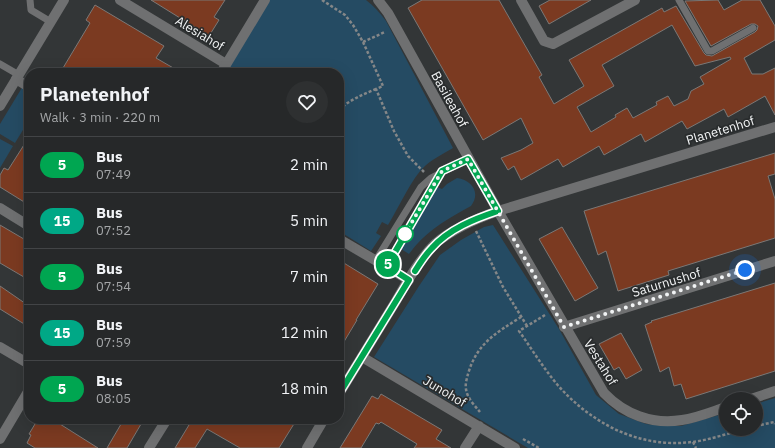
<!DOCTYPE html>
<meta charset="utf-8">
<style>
body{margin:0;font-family:"IBM Plex Sans",sans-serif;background:#2e3031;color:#f1f3f6;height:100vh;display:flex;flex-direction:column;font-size:15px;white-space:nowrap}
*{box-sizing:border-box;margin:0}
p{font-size:13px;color:#a4a6a8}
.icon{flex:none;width:22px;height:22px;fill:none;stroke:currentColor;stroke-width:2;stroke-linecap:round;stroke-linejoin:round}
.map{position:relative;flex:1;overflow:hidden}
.sheet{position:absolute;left:24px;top:68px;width:320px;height:356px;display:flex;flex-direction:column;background:#262829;border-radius:16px;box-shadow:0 4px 16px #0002,0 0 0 1px #424446}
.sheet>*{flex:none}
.badge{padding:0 8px;border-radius:13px;font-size:14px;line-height:26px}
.fabs{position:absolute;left:719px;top:392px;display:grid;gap:8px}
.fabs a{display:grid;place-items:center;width:44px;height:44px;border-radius:50%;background:#262829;box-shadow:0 4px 16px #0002,0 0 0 1px #424446;font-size:20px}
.you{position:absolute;width:20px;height:20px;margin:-10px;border:3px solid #fff;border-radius:50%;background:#1a73e8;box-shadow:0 0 0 6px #1a73e833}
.map>.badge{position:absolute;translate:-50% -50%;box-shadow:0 0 0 2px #fff}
.round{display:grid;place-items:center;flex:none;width:42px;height:42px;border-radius:21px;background:#2e3031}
.headline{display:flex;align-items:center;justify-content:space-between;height:68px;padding:0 16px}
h1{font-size:19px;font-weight:800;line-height:30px}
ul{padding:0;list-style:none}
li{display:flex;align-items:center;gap:12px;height:56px;padding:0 16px;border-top:1px solid #424446}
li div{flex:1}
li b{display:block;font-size:15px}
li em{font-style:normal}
li .badge{min-width:44px;font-weight:700;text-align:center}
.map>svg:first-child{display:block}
.green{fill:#254b63}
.building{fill:#7b3a21;stroke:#7b7876;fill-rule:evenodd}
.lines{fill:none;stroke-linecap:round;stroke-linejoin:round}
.path{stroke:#858788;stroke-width:2.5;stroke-dasharray:3 2;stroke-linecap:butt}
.service{stroke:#6f7071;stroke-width:7}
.pedestrian{stroke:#6f7071;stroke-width:10}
.minor{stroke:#6f7071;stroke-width:10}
.tertiary{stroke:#6f7071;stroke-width:10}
.line-casing{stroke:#fff;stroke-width:9}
.line{stroke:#00a651;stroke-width:6}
.walk{stroke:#f1f3f4;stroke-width:4;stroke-dasharray:0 7.2}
.stop-dot{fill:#fff;stroke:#00a651;stroke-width:2}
.labels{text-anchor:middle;stroke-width:3.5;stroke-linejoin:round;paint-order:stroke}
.street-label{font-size:13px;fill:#f1f3f4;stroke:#292c2d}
</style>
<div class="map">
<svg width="775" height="448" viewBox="0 0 775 448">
<rect width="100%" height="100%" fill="#333637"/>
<path class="green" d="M269 0H366C374 6 380 13 386 21L453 148C443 154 430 160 422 169 410 182 398 209 388 225L382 222 376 233 381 236 371 251 339 231V73H226Z
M23 86 29 89V120L15 143 0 134V124Z
M0 139 13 146 0 168Z
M457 178C472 180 481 193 471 206 446 220 427 230 409 254L401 249 437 187 442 189 447 184Z
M493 225 559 329 596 395 619 414 646 424 664 426H681L726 413V429H756V404L775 398V448H528L374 357 419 286 440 255 461 240 484 227Z"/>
<path class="building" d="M151 0H225L214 17 219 20 209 36Z
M422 0H499L542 75 539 77 554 104 584 86 569 60 662 8 664 12 676 6 704 53 706 55 712 56 755 32 757 30 758 26 755 24H751L711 46 685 1 718 0 724 10 742 0H760L775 26V40L744 58 752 74H763L775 68V115L765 96 728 117 724 109 687 129 682 121 645 142 641 134 604 155 599 146 563 167 558 159 521 180 514 166 508 170 501 158 521 150 533 143 521 118 483 140 408 8ZM672 25 695 66 730 57 731 59 700 77 704 84 691 91 688 99 674 106 668 96 656 102 657 105 633 118 627 108 615 115 616 117 591 132 577 107 614 86 602 65Z
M550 0H591L549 24 539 6Z
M95 5 164 46 156 58 182 73H60L90 23 86 20Z
M29 137V205L0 187V175L4 168 8 170Z
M775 153V174L768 176 775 199V238L668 271 669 275 618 291 606 251 598 255 584 211Z
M0 225 29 242V280L0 263Z
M562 227 598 288 575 301 539 239Z
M339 260 378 284 356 320H357L339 350Z
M775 283V371L686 399 681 384 674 386 669 367 660 372 645 325 652 322 651 321Z
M0 286 29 306V327L0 309Z
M621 333 642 370 626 379 619 367 614 370 599 344Z
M381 394 442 430 436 439 451 448H414L417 444 381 422 379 424 376 423 361 448H340L372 396 378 399Z
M38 419H52L98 448H35L27 443 31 435 29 434Z
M124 419H144L127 448H107Z
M190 419H297L279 448H240L207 429 195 448H175L192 420Z"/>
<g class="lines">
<path class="path" d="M322 0 345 15 353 25 363 42 383 86 376 89 394 131 408 156 424 172
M363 42 385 32
M339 110C349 100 362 95 376 89
M476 231 503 287 527 326
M545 315 519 331C534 352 548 376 566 394 600 428 644 448 692 442 710 440 728 433 746 429
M480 412C475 406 467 398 466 389 465 384 467 378 468 374 477 343 496 333 521 317
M756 426 774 422 775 424
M523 439 539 448
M693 442 696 448"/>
<path class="service" d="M30 0 31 10 51 22
M679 0 708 51H712L753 28
M0 64 19 75
M376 260 421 187 431 178 468 159
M387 267 442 171"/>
<path class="pedestrian" d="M120 0 226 64
M16 79 29 87
M0 208 29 226
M0 347 29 364"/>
<path class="minor" d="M378 0 388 13 498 211 604 393C624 414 652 425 682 420 697 418 711 412 726 407
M521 0 544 41 553 44 635 0
M221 73 265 0
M0 106 64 0
M339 239 409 280
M564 327 775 261
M362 357 515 448
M751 399 775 391
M0 439 29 390
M149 448 167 419
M465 448 479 426"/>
<path class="tertiary" d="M339 394C358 363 377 332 396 301 407 282 420 258 436 243 454 228 475 219 498 211L775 127
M307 448 324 419"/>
</g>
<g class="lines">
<g class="line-casing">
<path id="line" d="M339 394 409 280 387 266 442 171 468 159 498 211C474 219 449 229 432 248 425 255 420 263 415 271"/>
</g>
<use href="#line" class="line"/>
<path class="walk" d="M405 234 442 171 468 159 564 327 745 270"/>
</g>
<circle class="stop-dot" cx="405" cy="234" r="8"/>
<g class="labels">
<g class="street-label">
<text transform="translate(200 33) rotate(31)" y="5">Alesiahof</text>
<text transform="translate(450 99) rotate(61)" y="5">Basileahof</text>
<text transform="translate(720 130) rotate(-17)" y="5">Planetenhof</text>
<text transform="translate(666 282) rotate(-17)" y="5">Saturnushof</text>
<text transform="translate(601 362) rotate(58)" y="5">Vestahof</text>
<text transform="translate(445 391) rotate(31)" y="5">Junohof</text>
</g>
</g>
</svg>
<div class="fabs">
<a><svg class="icon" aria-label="locate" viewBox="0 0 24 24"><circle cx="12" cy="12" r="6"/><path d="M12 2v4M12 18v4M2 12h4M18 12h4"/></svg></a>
</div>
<div class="you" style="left:745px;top:270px"></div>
<b class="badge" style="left:388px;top:264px;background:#00a651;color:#fff">5</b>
<section class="sheet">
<div class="headline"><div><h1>Planetenhof</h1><p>Walk · 3 min · 220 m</p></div><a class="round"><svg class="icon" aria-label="heart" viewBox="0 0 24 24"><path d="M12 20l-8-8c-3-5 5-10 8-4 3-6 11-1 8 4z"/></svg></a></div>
<ul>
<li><span class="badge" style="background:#00a651;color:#fff">5</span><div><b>Bus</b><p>07:49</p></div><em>2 min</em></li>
<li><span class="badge" style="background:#00a886;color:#fff">15</span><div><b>Bus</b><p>07:52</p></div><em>5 min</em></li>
<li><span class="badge" style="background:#00a651;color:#fff">5</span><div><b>Bus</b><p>07:54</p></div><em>7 min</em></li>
<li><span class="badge" style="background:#00a886;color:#fff">15</span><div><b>Bus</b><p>07:59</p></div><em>12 min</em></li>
<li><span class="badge" style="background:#00a651;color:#fff">5</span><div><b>Bus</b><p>08:05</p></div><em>18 min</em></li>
</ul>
</section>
</div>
